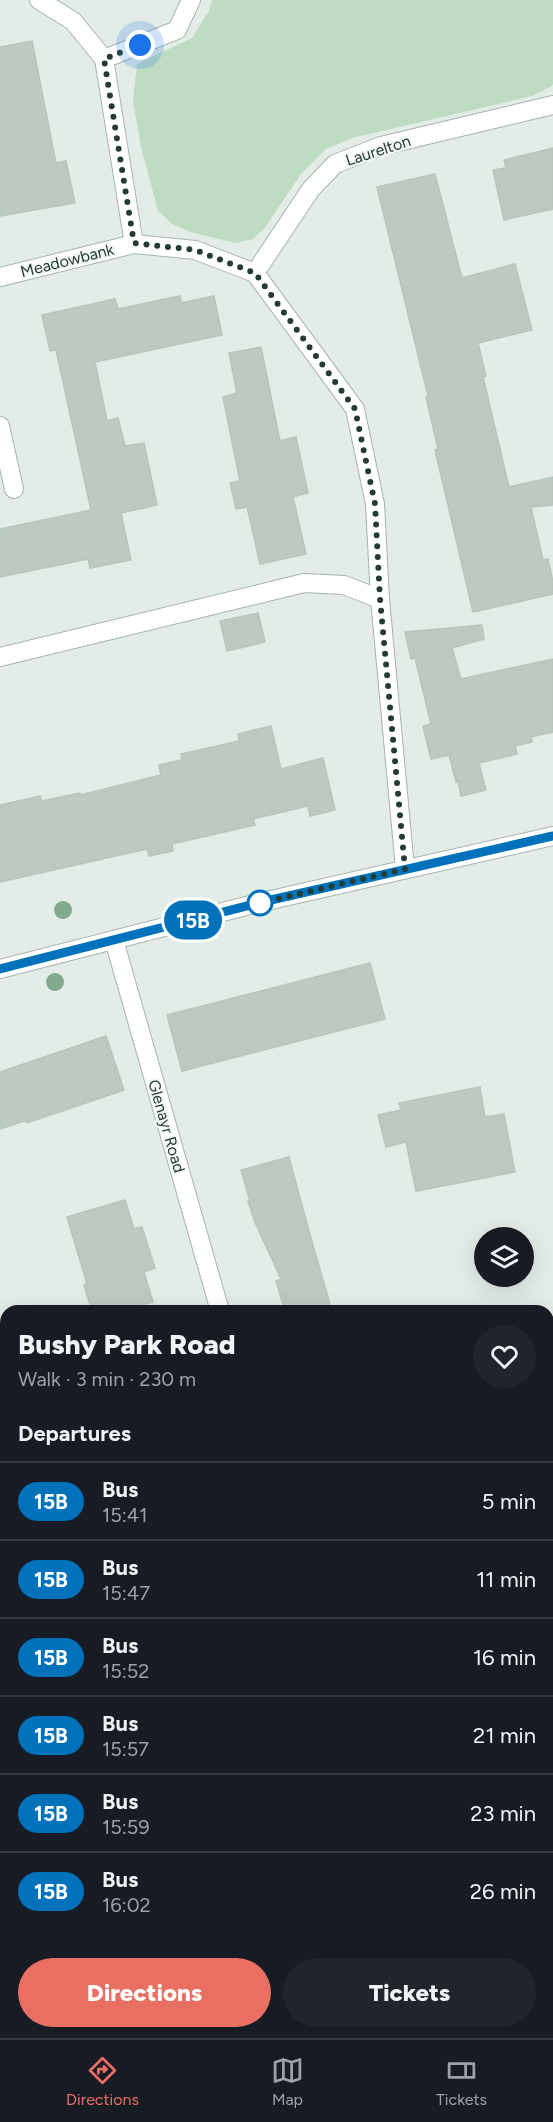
<!DOCTYPE html>
<meta charset="utf-8">
<style>
body{margin:0;font-family:Figtree,sans-serif;background:#20242c;color:#f1f3f6;height:100vh;display:flex;flex-direction:column;font-size:22px;white-space:nowrap}
*{box-sizing:border-box;margin:0}
p{font-size:20px;color:#9ea1a6}
.icon{flex:none;width:33px;height:33px;fill:none;stroke:currentColor;stroke-width:2;stroke-linecap:round;stroke-linejoin:round}
.map{position:relative;flex:1;overflow:hidden}
.panel{position:absolute;left:0px;top:1305px;width:554px;height:734px;display:flex;flex-direction:column;background:#171b24;border-radius:18px 18px 0 0;box-shadow:0 6px 24px #0002}
.panel>*{flex:none}
.badge{padding:0 12px;border-radius:20px;font-size:21px;line-height:39px}
.fabs{position:absolute;left:474px;top:1227px;display:grid;gap:12px}
.fabs a{display:grid;place-items:center;width:60px;height:60px;border-radius:50%;background:#171b24;box-shadow:0 6px 24px #0002;font-size:30px}
.you{position:absolute;width:30px;height:30px;margin:-15px;border:4px solid #fff;border-radius:50%;background:#1a73e8;box-shadow:0 0 0 9px #1a73e833}
.map>.badge{position:absolute;translate:-50% -50%;box-shadow:0 0 0 3px #fff}
h2{padding:0 18px;font-size:22px;line-height:54px}
.round{display:grid;place-items:center;flex:none;width:63px;height:63px;border-radius:32px;background:#20242c}
.headline{display:flex;align-items:center;justify-content:space-between;height:102px;padding:0 18px}
h1{font-size:28px;font-weight:800;line-height:45px}
.primary-button{display:flex;gap:12px;margin-top:auto;padding:12px 18px}
.primary-button a{flex:1;height:69px;border-radius:36px;background:#ea6f63;color:#fff;font-size:24px;font-weight:800;line-height:69px;text-align:center}
.primary-button a+a{background:#20242c;color:#f1f3f6}
ul{padding:0;list-style:none}
li{display:flex;align-items:center;gap:18px;height:78px;padding:0 18px;border-top:2px solid #363941}
li div{flex:1}
li b{display:block;font-size:22px}
li em{font-style:normal}
li .badge{min-width:66px;font-weight:700;text-align:center}
.tabs{display:flex;justify-content:space-around;align-items:center;height:84px;border-top:2px solid #363941;background:#171b24;font-size:16px;color:#9ea1a6}
.tabs a{display:grid;justify-items:center;gap:3px}
.tabs .active{color:#ea6f63}
.map>svg:first-child{display:block}
.green{fill:#bedcc1}
.building{fill:#bccac2;stroke:#b6c6bd;stroke-width:1.5}
.lines{fill:none;stroke-linecap:round;stroke-linejoin:round}
.service-casing{stroke:#a6b4ad;stroke-width:20}
.minor-casing{stroke:#a6b4ad;stroke-width:20}
.tertiary-casing{stroke:#a6b4ad;stroke-width:20}
.service{stroke:#fff;stroke-width:18}
.minor{stroke:#fff;stroke-width:18}
.tertiary{stroke:#fff;stroke-width:18}
.tree{fill:#81a98b}
.line-casing{stroke:#fff;stroke-width:14}
.line{stroke:#0072bc;stroke-width:9}
.walk{stroke:#243d32;stroke-width:6;stroke-dasharray:0 10.8}
.stop-dot{fill:#fff;stroke:#0072bc;stroke-width:3}
.labels{text-anchor:middle;stroke-width:4.5;stroke-linejoin:round;paint-order:stroke}
.street-label{font-size:16px;fill:#243d32;stroke:#f4f9f6}
</style>
<div class="map">
<svg width="553" height="2038" viewBox="0 0 553 2038">
<rect width="100%" height="100%" fill="#e3ece7"/>
<path class="green" d="M212 0H553V84L552 86 532 96 352 138 326 149 301 174 264 229 253 239 235 243 191 232 172 224 158 211 141 147 133 100 137 64 192 38 209 11Z
M6 1896V2032L81 2033 85 2038H0V1898Z
M421 2033H481L485 2038H425Z"/>
<path class="building" d="M32 41 56 163 66 161 75 203 0 216V47Z
M553 148V209L504 220 493 170 506 168 504 160Z
M435 174 462 278 515 264 532 330 478 343 486 376 483 377 509 487 553 477V505L531 507 543 560 548 559 553 582V594L473 612 435 450 438 449 426 397 428 396 377 187Z
M180 296 181 303 214 296 222 335 95 362 107 421 118 418 125 446 144 443 157 505 121 513 131 560 90 568 88 559 0 577V529L91 510 56 350 50 351 42 315 115 299 118 309Z
M261 347 280 441 296 437 308 493 293 497 306 554 260 564 247 507 236 509 230 483 240 481 223 397 237 393 229 353Z
M258 613 265 642 227 651 220 621Z
M482 625 484 639 452 648 461 679 553 659V732L531 737 532 742 515 746 517 754 479 763 486 790 461 796 458 781 456 782 449 755 431 759 423 726 431 724 415 658 411 659 405 632Z
M271 726 281 769 323 758 335 810 310 816 308 806 253 819 255 825 172 844 173 851 149 856 147 849 0 882V805L40 796 42 801 80 793V795L161 775 159 765 182 760 181 754 239 741 238 734Z
M370 963 385 1019 182 1071 167 1015Z
M106 1036 124 1090 27 1123V1120L0 1129V1072Z
M480 1087 485 1117 504 1114 515 1172 416 1191 406 1142 386 1147 378 1115 401 1110 399 1103Z
M289 1157 312 1242 332 1311H285L276 1281 281 1279 254 1220 248 1201H250L241 1170Z
M125 1200 134 1229 142 1227 155 1268 144 1272 153 1302 121 1311H92L84 1285 87 1284 67 1217Z"/>
<g class="lines">
<g class="service-casing">
<path id="service" d="M0 657 304 583 344 585 380 599
M382 2032 386 2038"/>
</g>
<g class="minor-casing">
<path id="minor" d="M39 0 73 21 104 59 134 244
M104 59 177 30 191 0
M255 273 355 409 375 504 380 599 405 869
M255 273 311 189 335 164 381 146 553 105
M0 277 134 244 195 250 255 273
M0 426 14 489
M114 940 220 1311
M548 1490 553 1488
M0 1677 6 1674
M548 1908 553 1916"/>
</g>
<g class="tertiary-casing">
<path id="tertiary" d="M0 969 262 902 553 836"/>
</g>
<use href="#service" class="service"/>
<use href="#minor" class="minor"/>
<use href="#tertiary" class="tertiary"/>
</g>
<g class="tree">
<circle cx="63" cy="910" r="9"/>
<circle cx="55" cy="982" r="9"/>
</g>
<g class="lines">
<g class="line-casing">
<path id="line" d="M0 969 262 902 553 836"/>
</g>
<use href="#line" class="line"/>
<path class="walk" d="M140 45 104 59 134 243 195 250 255 273 355 409 375 504 380 599 405 869 260 903"/>
</g>
<circle class="stop-dot" cx="260" cy="903" r="12"/>
<g class="labels">
<g class="street-label">
<text transform="translate(378 150) rotate(-18)" y="6">Laurelton</text>
<text transform="translate(67 260) rotate(-14)" y="6">Meadowbank</text>
<text transform="translate(167 1126) rotate(74)" y="6">Glenayr Road</text>
</g>
</g>
</svg>
<div class="fabs">
<a><svg class="icon" aria-label="layers" viewBox="0 0 24 24"><path d="M12 4l9 5-9 5-9-5zM3 14l9 5 9-5"/></svg></a>
</div>
<div class="you" style="left:140px;top:45px"></div>
<b class="badge" style="left:193px;top:920px;background:#0072bc;color:#fff">15B</b>
<section class="panel">
<div class="headline"><div><h1>Bushy Park Road</h1><p>Walk · 3 min · 230 m</p></div><a class="round"><svg class="icon" aria-label="heart" viewBox="0 0 24 24"><path d="M12 20l-8-8c-3-5 5-10 8-4 3-6 11-1 8 4z"/></svg></a></div>
<h2>Departures</h2>
<ul>
<li><span class="badge" style="background:#0072bc;color:#fff">15B</span><div><b>Bus</b><p>15:41</p></div><em>5 min</em></li>
<li><span class="badge" style="background:#0072bc;color:#fff">15B</span><div><b>Bus</b><p>15:47</p></div><em>11 min</em></li>
<li><span class="badge" style="background:#0072bc;color:#fff">15B</span><div><b>Bus</b><p>15:52</p></div><em>16 min</em></li>
<li><span class="badge" style="background:#0072bc;color:#fff">15B</span><div><b>Bus</b><p>15:57</p></div><em>21 min</em></li>
<li><span class="badge" style="background:#0072bc;color:#fff">15B</span><div><b>Bus</b><p>15:59</p></div><em>23 min</em></li>
<li><span class="badge" style="background:#0072bc;color:#fff">15B</span><div><b>Bus</b><p>16:02</p></div><em>26 min</em></li>
</ul>
<div class="primary-button"><a>Directions</a><a>Tickets</a></div>
</section>
</div>
<nav class="tabs">
<a class="active"><svg class="icon" aria-label="directions" viewBox="0 0 24 24"><path d="M12 3l9 9-9 9-9-9zM9 14v-3h6M13 9l2 2-2 2"/></svg>Directions</a>
<a><svg class="icon" aria-label="map" viewBox="0 0 24 24"><path d="M3 6l6-2 6 2 6-2v14l-6 2-6-2-6 2zM9 4v14M15 6v14"/></svg>Map</a>
<a><svg class="icon" aria-label="tickets" viewBox="0 0 24 24"><path d="M3 7h18v10H3zM15 7v10"/></svg>Tickets</a>
</nav>
